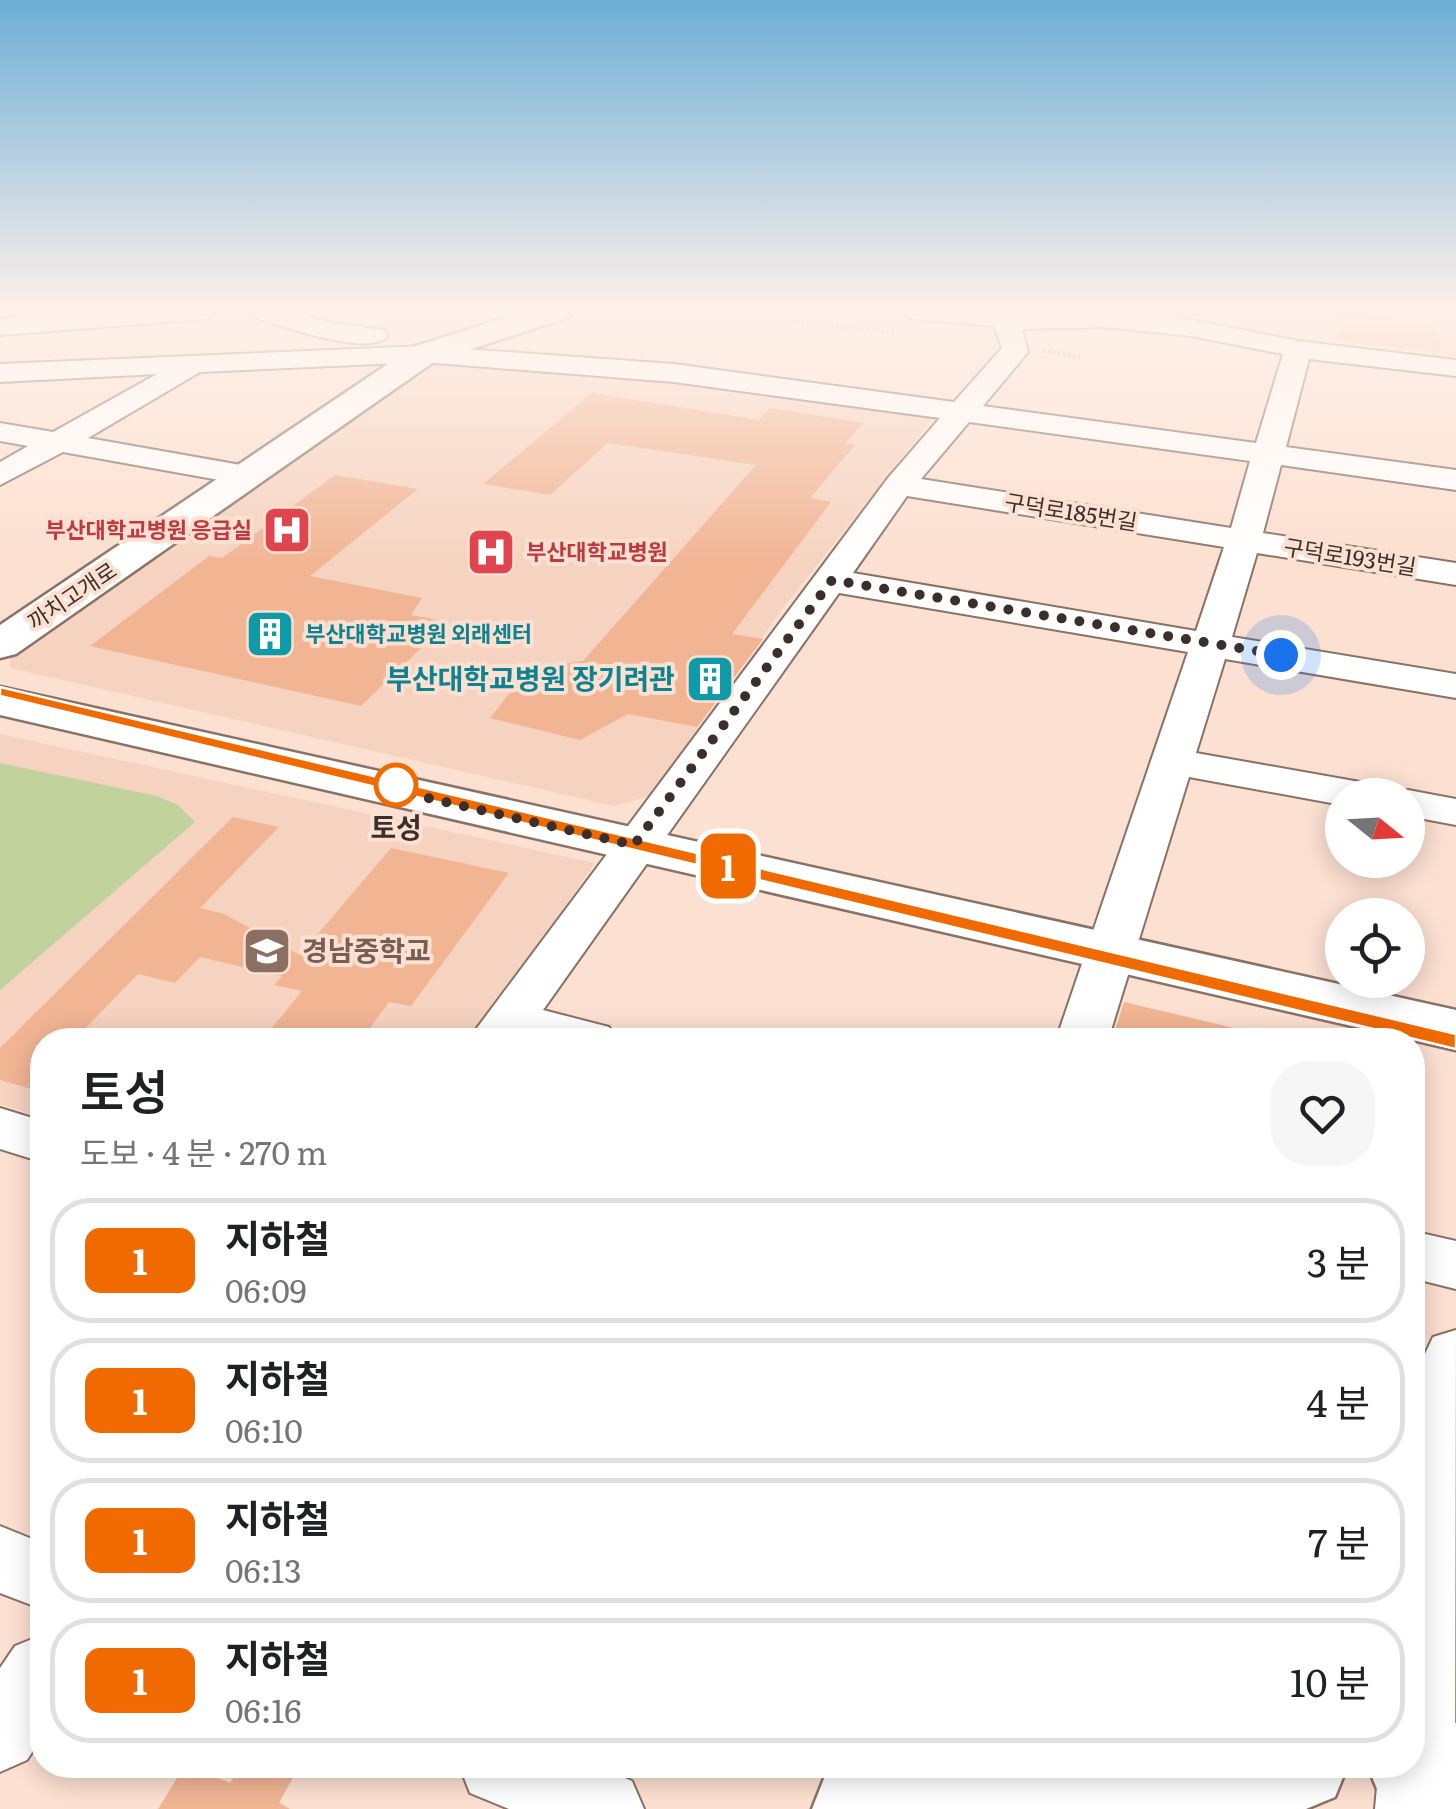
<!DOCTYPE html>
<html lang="ko">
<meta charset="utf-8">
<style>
body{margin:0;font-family:Literata,"Noto Sans KR",serif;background:#f6f6f6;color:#202124;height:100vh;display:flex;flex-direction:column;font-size:38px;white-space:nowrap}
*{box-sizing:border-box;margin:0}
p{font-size:32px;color:#757577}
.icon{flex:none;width:55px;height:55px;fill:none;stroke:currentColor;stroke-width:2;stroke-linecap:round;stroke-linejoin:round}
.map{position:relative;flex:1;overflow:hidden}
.drawer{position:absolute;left:30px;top:1028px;width:1395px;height:750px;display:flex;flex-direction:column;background:#fff;border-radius:40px;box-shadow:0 5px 25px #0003}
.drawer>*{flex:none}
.badge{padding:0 20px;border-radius:15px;font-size:35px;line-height:65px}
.needle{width:65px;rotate:108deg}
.buttons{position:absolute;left:1325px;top:778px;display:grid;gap:20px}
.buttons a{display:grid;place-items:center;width:100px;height:100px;border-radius:50%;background:#fff;box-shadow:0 5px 25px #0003;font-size:50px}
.you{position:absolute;width:50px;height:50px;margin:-25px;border:8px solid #fff;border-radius:50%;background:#1a73e8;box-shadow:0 0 0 15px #1a73e833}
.map>.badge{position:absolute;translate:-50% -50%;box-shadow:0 0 0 5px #fff}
.round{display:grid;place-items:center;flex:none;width:105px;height:105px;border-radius:40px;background:#f6f6f6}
.summary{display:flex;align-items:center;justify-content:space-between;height:170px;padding:0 50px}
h1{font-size:48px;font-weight:600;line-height:75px}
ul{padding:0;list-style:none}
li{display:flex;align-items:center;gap:30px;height:125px;margin:0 20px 15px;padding:0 30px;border:5px solid #e0e0e0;border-radius:40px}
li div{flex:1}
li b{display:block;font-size:38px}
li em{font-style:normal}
li .badge{min-width:110px;font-weight:700;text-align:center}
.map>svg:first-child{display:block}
.built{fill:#f6d3c0}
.green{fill:#c2d29d}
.building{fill:#f1b594}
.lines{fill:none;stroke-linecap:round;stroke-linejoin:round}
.minor-casing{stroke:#8a7165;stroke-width:4}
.major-casing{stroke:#8a7165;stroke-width:5}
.path{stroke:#bea89c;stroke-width:4;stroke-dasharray:2.5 2.5;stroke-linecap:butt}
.minor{fill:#fff;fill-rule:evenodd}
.major{fill:#fff;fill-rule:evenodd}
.line{fill:#f06a00;stroke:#fff;stroke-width:2.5}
.walk{stroke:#3a2f2a;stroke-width:10;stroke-dasharray:0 18}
.stop-dot{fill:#fff;stroke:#f06a00;stroke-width:5}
.labels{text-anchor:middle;stroke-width:8;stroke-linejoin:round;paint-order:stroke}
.far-street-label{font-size:22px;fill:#3a2f2a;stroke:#fce0d1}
.far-health-label{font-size:22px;font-weight:bold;fill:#be3a42;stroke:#fce0d1;text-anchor:end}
.far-culture-label{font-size:22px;font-weight:bold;fill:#0d838f;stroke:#fce0d1;text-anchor:start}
.culture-label{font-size:28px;font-weight:bold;fill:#0d838f;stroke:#fce0d1;text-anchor:end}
.stop-label{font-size:28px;font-weight:bold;fill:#3a2f2a;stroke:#fce0d1}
.education-label{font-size:28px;font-weight:bold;fill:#785e54;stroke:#fce0d1;text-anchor:start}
</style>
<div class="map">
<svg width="1456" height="1809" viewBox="0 0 1456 1809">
<rect width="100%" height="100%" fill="#fce0d1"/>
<path class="built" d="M1330 311 1438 318 1456 333V356L1330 342Z
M445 360 664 374 922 411 933 418 780 612 650 796 614 806 10 668V649L416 374Z
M0 734 595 863 472 1040H42V1118L0 1104Z"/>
<path class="green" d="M0 763 157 796 178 805 195 822 0 990Z"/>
<path class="building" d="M1339 311 1434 319 1440 351 1353 343 1340 338Z
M592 393 759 420 770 408 863 423 845 444 855 445 810 498 831 502 732 634 763 639 697 727 628 714 580 740 490 718 529 669 583 661 756 465 608 443 550 495 483 484Z
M335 475 418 489 310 576 422 598 411 615 448 622 361 706 90 646 209 556 222 558Z
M233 817 279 827 200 908 224 914 300 955 391 848 509 873 411 1006 389 1002 361 1040H262L302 991 274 985 282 976 200 957 175 983 138 974 74 1040H42V1092L0 1080V1048Z
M1124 1002 1234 1028 1232 1040H1112Z
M185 1765 230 1783 241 1765H300L279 1803 290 1809H158Z"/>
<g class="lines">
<g class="minor-casing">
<path id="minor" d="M102 311H219L206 319 0 335V319Z
M250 311H292L332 323 384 330 388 336C369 358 280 325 254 317Z
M900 311H1104L1191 320 1298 341 1456 360V376L1309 359 1286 447 1456 470V490L1281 465 1263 533 1456 563V585L1257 553 1232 637 1456 674V698L1225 659 1196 753 1360 782 1375 786 1382 795H1342V805L1189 777 1108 1040H1056L1188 652 839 593 543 1010 609 1027 616 1040H468L888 478 940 418 674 382 424 362 200 372 88 438 258 468 263 475 258 482 247 485 63 452 0 485V462L28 446 0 441V423L53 432 157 374 0 382V364L424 346 674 364 954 402 1002 348 994 326 913 319ZM1103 327 1191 336 1283 354 1256 443 983 406 1028 352 1022 329ZM969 422 1250 461 1231 528 921 479ZM907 496 1224 547 1196 631 853 573Z
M1408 790 1456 799V825L1408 816V795H1392Z
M0 1108 42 1121V1162L0 1149Z
M1412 1231 1456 1241V1289L1412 1278Z
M1456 1330 1455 1809H1375L1379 1765H1412V1446L1424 1356 1433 1337Z
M0 1526 42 1543V1609L0 1593Z
M42 1635V1737L27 1760 0 1772V1668L15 1646Z
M459 1765H594L632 1781 644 1809H509L470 1793Z"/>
</g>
<g class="major-casing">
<path id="major" d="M527 311H573L569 317 435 361 16 654 0 658V625L413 347Z
M0 687 1456 1010V1050L0 715Z
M1412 1719 1456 1723V1809H1411L1380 1796 1367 1765H1412Z
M851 1765H1348L1335 1797 1306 1809H812L825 1776Z"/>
</g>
<path class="path" d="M762 317 896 333
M1043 351 1081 357"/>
<use href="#minor" class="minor"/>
<use href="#major" class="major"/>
</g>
<linearGradient id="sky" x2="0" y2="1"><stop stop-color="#6daed6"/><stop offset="0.55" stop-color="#fef1ea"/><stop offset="1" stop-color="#fef1ea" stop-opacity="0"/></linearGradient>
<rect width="1456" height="564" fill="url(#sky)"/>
<path class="line" d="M0 687 1456 1034V1049L0 696Z"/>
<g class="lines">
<path class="walk" d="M396 785 410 794 634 845 832 580 1281 655"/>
</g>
<defs>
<g id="hospital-square" transform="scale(2.5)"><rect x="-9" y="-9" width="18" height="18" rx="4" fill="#e0444e" stroke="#fce0d1"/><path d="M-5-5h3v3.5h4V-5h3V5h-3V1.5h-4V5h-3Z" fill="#fff"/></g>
<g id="building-square" transform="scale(2.5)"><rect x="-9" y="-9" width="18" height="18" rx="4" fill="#0f9aa8" stroke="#fce0d1"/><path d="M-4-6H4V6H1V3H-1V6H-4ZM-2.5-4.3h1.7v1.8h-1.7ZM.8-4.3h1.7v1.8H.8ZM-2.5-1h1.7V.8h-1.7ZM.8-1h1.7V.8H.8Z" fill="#fff"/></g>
<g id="school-square" transform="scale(2.5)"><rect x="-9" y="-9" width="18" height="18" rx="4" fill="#8d6e63" stroke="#fce0d1"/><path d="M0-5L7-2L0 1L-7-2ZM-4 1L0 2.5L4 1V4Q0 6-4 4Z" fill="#fff"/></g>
</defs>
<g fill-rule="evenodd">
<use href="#hospital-square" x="287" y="530"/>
<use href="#hospital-square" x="491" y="552"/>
<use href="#building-square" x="270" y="634"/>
<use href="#building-square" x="710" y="679"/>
<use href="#school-square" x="267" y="951"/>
</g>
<circle class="stop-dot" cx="396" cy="785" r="20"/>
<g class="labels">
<g class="far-street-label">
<text transform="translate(1071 512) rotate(9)" y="8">구덕로185번길</text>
<text transform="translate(1350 557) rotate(9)" y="8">구덕로193번길</text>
<text transform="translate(72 596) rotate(-34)" y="8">까치고개로</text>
</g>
<g class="far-health-label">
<text x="252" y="538">부산대학교병원 응급실</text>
<text x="526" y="560" text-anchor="start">부산대학교병원</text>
</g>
<g class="far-culture-label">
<text x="305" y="642">부산대학교병원 외래센터</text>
</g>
<g class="culture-label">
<text x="675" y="689">부산대학교병원 장기려관</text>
</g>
<g class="stop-label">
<text x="396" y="838">토성</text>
</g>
<g class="education-label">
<text x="302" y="961">경남중학교</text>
</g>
</g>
</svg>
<div class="buttons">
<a><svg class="needle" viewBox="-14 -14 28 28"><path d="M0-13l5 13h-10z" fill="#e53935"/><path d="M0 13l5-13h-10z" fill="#757577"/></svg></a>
<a><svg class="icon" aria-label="locate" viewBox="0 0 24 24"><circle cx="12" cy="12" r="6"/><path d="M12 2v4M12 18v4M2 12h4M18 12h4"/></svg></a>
</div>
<div class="you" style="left:1281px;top:655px"></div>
<b class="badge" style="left:728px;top:866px;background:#f06a00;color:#fff">1</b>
<section class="drawer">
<div class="summary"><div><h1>토성</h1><p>도보 · 4 분 · 270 m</p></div><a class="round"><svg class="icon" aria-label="heart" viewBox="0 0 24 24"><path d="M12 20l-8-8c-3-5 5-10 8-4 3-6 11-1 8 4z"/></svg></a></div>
<ul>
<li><span class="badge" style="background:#f06a00;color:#fff">1</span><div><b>지하철</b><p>06:09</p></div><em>3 분</em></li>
<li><span class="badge" style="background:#f06a00;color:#fff">1</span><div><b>지하철</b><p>06:10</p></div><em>4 분</em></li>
<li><span class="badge" style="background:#f06a00;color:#fff">1</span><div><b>지하철</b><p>06:13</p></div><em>7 분</em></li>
<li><span class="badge" style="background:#f06a00;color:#fff">1</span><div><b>지하철</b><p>06:16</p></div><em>10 분</em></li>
</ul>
</section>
</div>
